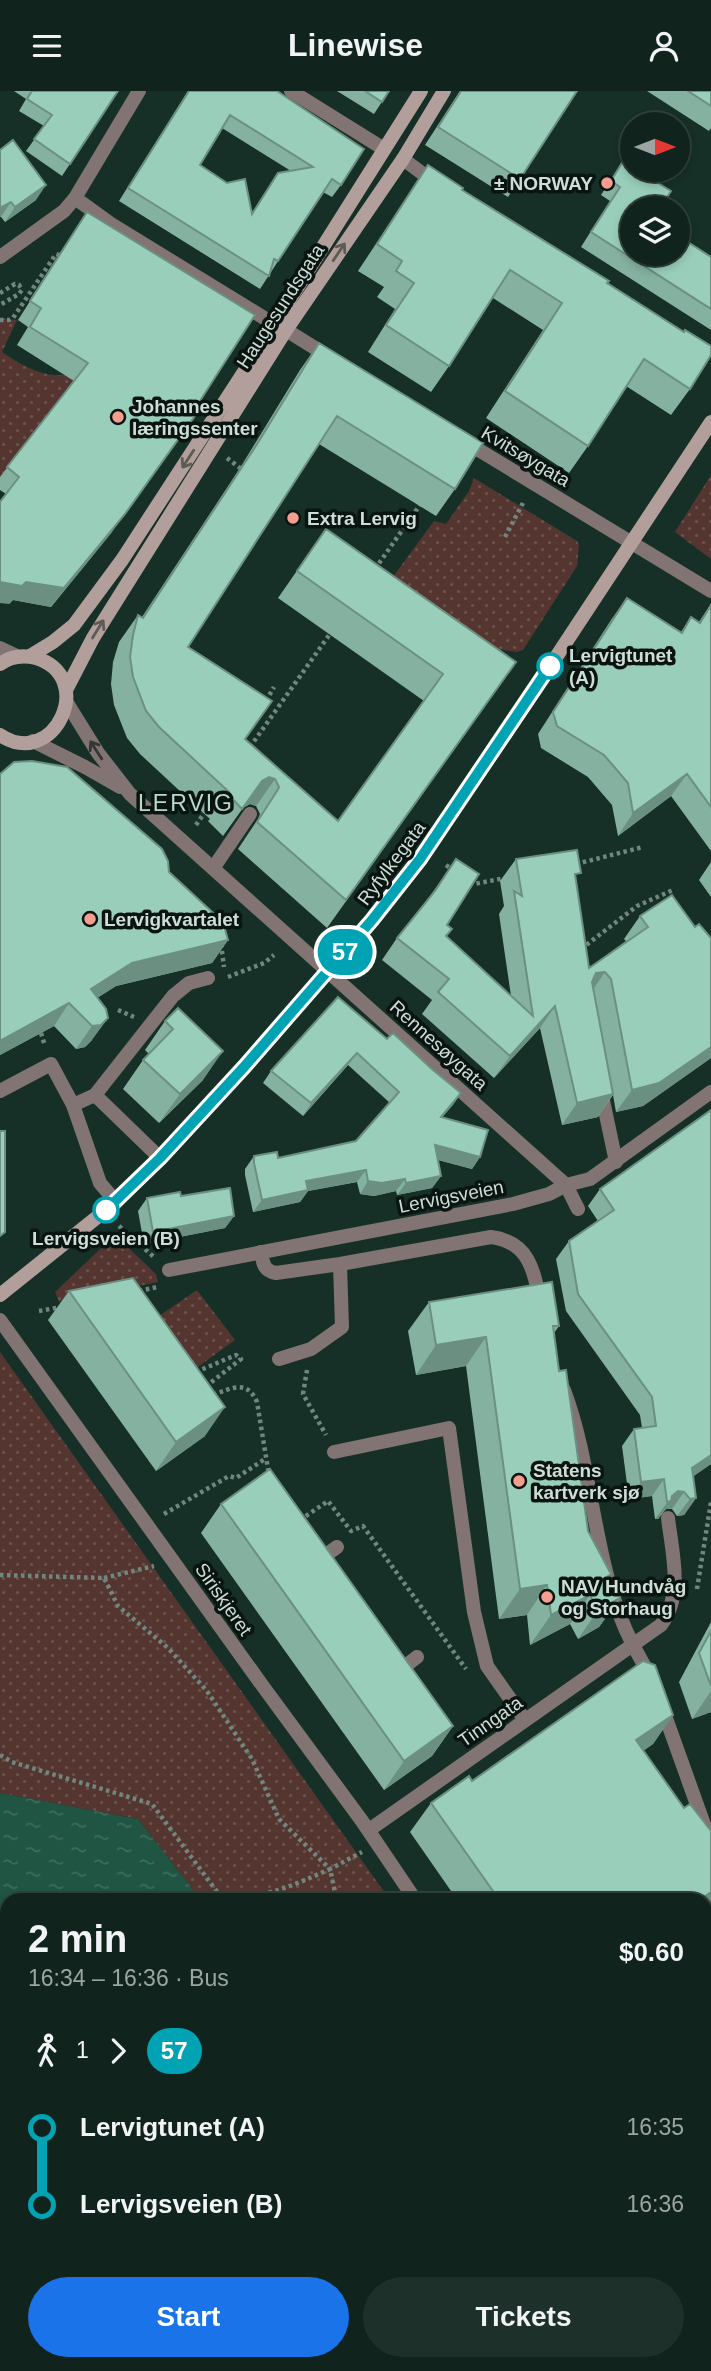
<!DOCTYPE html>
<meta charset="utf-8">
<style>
body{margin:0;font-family:Helvetica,sans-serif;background:#1e302a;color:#f1f3f6;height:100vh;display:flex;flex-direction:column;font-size:26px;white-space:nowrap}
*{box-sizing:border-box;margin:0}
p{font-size:23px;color:#9ca4a4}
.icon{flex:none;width:38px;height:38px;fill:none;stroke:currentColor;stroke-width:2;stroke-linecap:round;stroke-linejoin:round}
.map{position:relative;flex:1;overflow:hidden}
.details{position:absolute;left:0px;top:1802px;width:712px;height:478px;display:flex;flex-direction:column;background:#10241d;border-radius:21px 21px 0 0;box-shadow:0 4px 10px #0003,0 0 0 2px #30413b}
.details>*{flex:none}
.badge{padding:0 14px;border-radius:23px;font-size:24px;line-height:46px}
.needle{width:46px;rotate:90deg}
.buttons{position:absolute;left:620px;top:21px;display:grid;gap:14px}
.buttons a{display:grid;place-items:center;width:70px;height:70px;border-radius:50%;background:#10241d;box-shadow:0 4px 10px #0003,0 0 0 2px #30413b;font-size:35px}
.map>.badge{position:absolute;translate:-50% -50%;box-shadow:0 0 0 4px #fff}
.legs{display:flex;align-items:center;gap:10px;height:77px;padding:0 28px;font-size:23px}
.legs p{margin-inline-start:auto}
.headline{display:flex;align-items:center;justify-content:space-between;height:119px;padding:0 28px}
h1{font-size:38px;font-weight:600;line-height:52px}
.primary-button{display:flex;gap:14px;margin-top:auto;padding:14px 28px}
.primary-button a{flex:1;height:80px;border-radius:42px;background:#1a73e8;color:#fff;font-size:28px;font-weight:600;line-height:80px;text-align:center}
.primary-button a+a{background:#1e302a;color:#f1f3f6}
ul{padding:0 28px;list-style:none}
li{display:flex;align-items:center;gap:24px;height:77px;font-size:26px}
li i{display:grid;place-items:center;width:10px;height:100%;margin:0 9px;background:currentColor}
li i::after{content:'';width:18px;height:18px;margin:-9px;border:5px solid;border-radius:50%;background:#10241d}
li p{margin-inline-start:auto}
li:first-child i{background:linear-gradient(#0000 50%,currentColor 0)}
li:last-child i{background:linear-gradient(currentColor 50%,#0000 0)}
header{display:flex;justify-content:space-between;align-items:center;height:91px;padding:0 28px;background:#10241d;font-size:32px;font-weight:600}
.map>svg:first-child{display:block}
.park{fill:url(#park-dots)}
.water{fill:url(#water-ripples)}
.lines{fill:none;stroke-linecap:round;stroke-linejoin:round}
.path{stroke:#71867e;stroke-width:4.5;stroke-dasharray:3.5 3.5;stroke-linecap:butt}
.lane{stroke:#817472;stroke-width:14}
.street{stroke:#817472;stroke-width:14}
.secondary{stroke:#b29e9a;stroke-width:14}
.wall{fill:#84b1a0;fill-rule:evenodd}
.shaded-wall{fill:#6b9082}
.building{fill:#99ceba;stroke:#6b9082;stroke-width:2;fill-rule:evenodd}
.oneway{stroke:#5e5a56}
.oneway2{stroke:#343633}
.line-1-casing{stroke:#fff;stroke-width:16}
.line-1{stroke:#00a3b4;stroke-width:10}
.poi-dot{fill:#f59d8e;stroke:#0a1511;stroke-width:2.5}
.stop-1-dot{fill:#fff;stroke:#00a3b4;stroke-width:3.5}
.labels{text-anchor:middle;stroke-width:7;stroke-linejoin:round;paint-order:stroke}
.poi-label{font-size:19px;font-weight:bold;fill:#ceddd6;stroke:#0a1511;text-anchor:start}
.street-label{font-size:19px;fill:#ceddd6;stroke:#0a1511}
.stop-label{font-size:19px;font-weight:bold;fill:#ceddd6;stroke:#0a1511;text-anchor:start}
.quarter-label{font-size:23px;letter-spacing:2px;fill:#b9d7cb;stroke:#0a1511}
</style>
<header><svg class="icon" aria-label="menu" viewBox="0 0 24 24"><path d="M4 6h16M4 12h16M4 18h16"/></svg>Linewise<svg class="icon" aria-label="person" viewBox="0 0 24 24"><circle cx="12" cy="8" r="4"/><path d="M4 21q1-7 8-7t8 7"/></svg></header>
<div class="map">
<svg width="711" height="2280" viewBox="0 0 711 2280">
<defs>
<pattern id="park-dots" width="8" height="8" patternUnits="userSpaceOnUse" patternTransform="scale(1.75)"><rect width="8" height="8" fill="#543530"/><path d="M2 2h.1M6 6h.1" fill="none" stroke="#6b524d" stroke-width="1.8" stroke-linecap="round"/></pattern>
<pattern id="water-ripples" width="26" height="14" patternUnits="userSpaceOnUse" patternTransform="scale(1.75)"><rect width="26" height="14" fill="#205443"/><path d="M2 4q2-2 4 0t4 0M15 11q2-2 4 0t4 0" fill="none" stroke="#3f6c5d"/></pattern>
</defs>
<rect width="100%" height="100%" fill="#163027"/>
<path class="park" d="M0 227 17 229 2 261C17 271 36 283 55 284 69 285 69 280 82 289L0 387Z
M711 384V468L675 441Z
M474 387 577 450 579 454 577 475 523 559 517 561 457 552 384 498 434 430 446 433 469 400Z
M115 1144 156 1183 158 1191 59 1211 55 1201Z
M197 1199 235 1249 180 1289 140 1238Z
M0 1261 390 1809H201L138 1728 0 1702Z"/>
<path class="water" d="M0 1702 138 1728 201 1809 7 1810V1895L0 1894Z
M711 2258V2280H635L658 2273H705V2260Z
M366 2273H558L563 2280H371Z"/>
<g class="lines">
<path class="path" d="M0 202 15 193 19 194 22 199 19 203 0 214
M0 229H9L13 227 56 163 59 164
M227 367 240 377
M505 446 524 410
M375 478 422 411
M266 610 274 596
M250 656 332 540
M196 734 205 721
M576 773 643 756
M446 774 454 780
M470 791 474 793 505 787
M221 853 224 876
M581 858 637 815 673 799
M228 886 264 872 274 864
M118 919 134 926
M41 942 45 955
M119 1135 155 1167
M139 1200 157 1196
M39 1220 61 1216
M307 1279 303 1303 326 1344
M196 1281 236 1264 241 1268 205 1296
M213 1304C232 1297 247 1288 257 1311L269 1384
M164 1423 229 1385 236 1387 265 1368
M300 1429 328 1410 351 1440 363 1435 466 1578
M0 1484 104 1487 118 1515 168 1557 207 1600 252 1668 279 1728 330 1778 362 1761
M104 1487 154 1475
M697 1498 711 1411
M0 1664 12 1671 152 1713 218 1802C258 1812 294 1794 330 1778L337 1810
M705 2150 711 2155"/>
<path class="lane" d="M214 776 250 723
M0 1000 51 973 73 1014 100 1092 116 1111
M601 1000 616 1071
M95 1004 160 1067
M73 1014 95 1004 173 905 189 892 208 887
M566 1094 578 1118
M261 1161C263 1173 264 1180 276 1182L340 1173 491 1146C529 1151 534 1179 540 1212
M279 1268 311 1258 342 1236 340 1173
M564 1299C595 1382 592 1475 633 1554
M334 1361 449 1337 474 1521 487 1575 525 1629
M315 1472 337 1456
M395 1583 417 1566
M0 1929 7 1931
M0 2030 7 2036"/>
<path class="street" d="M291 0 384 58
M403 68 438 94
M75 107 111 133 274 233
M0 166 64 120 75 107 139 0
M286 239 331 267
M464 350 711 500
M0 557 17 565
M67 612 98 662 130 703 566 1094
M33 650 85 676 120 696
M169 1179 513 1113 549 1103 566 1094 590 1088 711 1001
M0 1229 262 1594 362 1730 416 1810
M633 1554 651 1587
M662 1616 711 1753
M369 1739 661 1534C684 1503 672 1462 668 1427
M705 1854 711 1850"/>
<path class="secondary" d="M30 565 53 551 74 534 122 469 253 267 421 0
M0 573C11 565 24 564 36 567 98 586 54 680 0 644
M66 599 93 547 286 239 403 68 444 0
M0 1204 116 1111 160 1067 244 976 372 829 420 768 512 633 711 331"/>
</g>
<path class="wall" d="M14 0H118L62 85 26 60 44 35 19 20 26 8Z
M188 0H277L341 94 332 106 323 101 260 198 119 110ZM222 37 291 80 278 82 252 122 200 74Z
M337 0H389L374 23Z
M460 0H577L508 106 425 54Z
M647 0H711V37L709 40Z
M0 59 36 109 5 131 1 126Z
M623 70 632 117 711 166V239L581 156 610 110 601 104Z
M428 74 462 99 607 192 690 298 671 324 626 295 588 355 569 382 486 327 543 239 493 207 449 275 431 301 368 261 395 218 377 206 384 196 358 180Z
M87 121 112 441 51 516 13 509 9 513 6 403 0 399V386L74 290 17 254 28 236 18 229Z
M319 252 455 398 436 425 319 353 188 556 245 648 338 730 424 610 278 507 326 438 516 571 327 837 238 758 258 728 260 723 256 715 250 713 243 717 223 745 208 730 210 728 140 663 127 647 114 614 111 593 113 571 119 551 138 524 142 526 240 377 300 279Z
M627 507 681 541 691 526 699 531 711 513V760L671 705 618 745 612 714 588 686 541 657 538 643 611 529Z
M0 683 169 781 228 849 212 872 116 895 97 907 92 949 85 956 76 958 54 935 0 964Z
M456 768 447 834V846L511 905 499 823 504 815 500 790 516 768 576 790 589 877 626 850 624 848 640 825 695 836 711 847V967L643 1015 616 1021 613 1004 598 1026 562 1034 540 937 494 987 422 923 432 909 382 869 397 847 428 808Z
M711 771V806L699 789Z
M178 917 203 989 159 1032 123 998 143 969 149 963 145 959 165 930Z
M387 948 433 979 461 1002 442 1026 480 1066 472 1078 438 1069 441 1085 432 1097 397 1104 396 1100 374 1105 360 1103 357 1091 308 1100 300 1111 253 1121 245 1084V1078L254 1065 278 1067 356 1050 390 1012 348 974 303 1025 263 992 271 980Z
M711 1019V1373L693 1385 696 1407 684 1424 677 1425 672 1418H666L658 1428H655L652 1405 629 1408 622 1355 634 1338 642 1337 640 1324 566 1220 556 1168 569 1150 598 1130 588 1115 600 1098Z
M181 1105 234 1125 225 1137 144 1153 138 1120 147 1107Z
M69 1200 205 1345 156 1380 48 1229Z
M429 1211 559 1235 554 1242 559 1280 588 1440 609 1486 620 1507 599 1536 578 1548 570 1533 530 1554 527 1524 499 1528 466 1275 416 1284 408 1240Z
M221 1413 453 1635 432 1665 384 1699 201 1442Z
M711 1531V1621L692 1628 679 1591Z
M673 1624 653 1653 643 1660 684 1717 711 1740V1815L705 1819V1810H458L410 1741 431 1712 472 1690Z
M0 2184 7 2188V2273H158L154 2279V2280H6L0 2276Z
M166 2273H194L189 2280H177Z"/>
<path class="shaded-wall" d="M46 94 36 109 5 131 15 116Z
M11 111 1 126H0V117Z
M202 315 112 441 51 516 13 509 9 513 0 512V491H26Z
M687 683 671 705 618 745 633 722Z
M269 686 275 688 256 715 250 713 242 717 262 690Z
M228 849 212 872 116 895 75 921 91 898 132 872Z
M605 881 590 903 580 904 596 882Z
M69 912 54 935 0 964V950Z
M555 915 540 937 494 987 510 965Z
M108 927 92 949 85 956 76 958 92 935Z
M711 956V967L643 1015 616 1021 632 999Z
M223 960 203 989 159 1032 180 1003Z
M357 962 348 974 303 1025 311 1012Z
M461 1002 453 1014 432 1038 441 1026Z
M613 1003 598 1026 562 1034 577 1012Z
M435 1054 480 1066 472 1078 427 1066Z
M366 1079 357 1091 308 1100 300 1111 253 1121 262 1109 306 1090Z
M441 1085 432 1097 397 1104 406 1092Z
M405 1088 396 1100 374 1105 360 1103 368 1090Z
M234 1125 225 1137 144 1153 153 1141Z
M486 1246 466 1275 416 1284 436 1254Z
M225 1316 205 1345 156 1380 176 1351Z
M711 1364V1373L680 1395 692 1377Z
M664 1388 652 1405 629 1408 641 1391Z
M678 1400 684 1401 672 1418H666L658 1428H655L672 1405Z
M696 1407 684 1424 677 1425 690 1408Z
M547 1494 527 1524 499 1528 520 1498Z
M590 1504 570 1533 530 1554 551 1524Z
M620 1507 599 1536 578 1548 598 1519Z
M711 1600V1621L692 1628Z
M673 1624 653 1653 616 1679 636 1649Z
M453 1635 432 1665 384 1699 404 1670Z
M711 1801V1815L705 1819V1810H698Z
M711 1981V1995L705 1999V1986Z"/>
<path class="building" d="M32 0H118L70 73 34 48 52 24 27 8Z
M189 0H277L364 58 341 94 332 88 278 170 274 168 269 185 128 97ZM230 24 313 76 278 82 252 123 245 88 227 92 200 74Z
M365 0H389L382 11Z
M461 0H577L520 88 438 36Z
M688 0H711V15Z
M13 49 46 94 15 116 11 111 0 117V59Z
M623 70 632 75V79H637L671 100 660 117H632V163H677V144L711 166V218L591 141 620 96 611 90Z
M428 74 463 97 462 99 609 190 607 192 684 241 685 239 711 255V264L690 298 644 268 588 355 505 300 562 212 510 179 449 275 386 234 414 192 396 180 402 170 377 153Z
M87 121 255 224 198 313 202 315 125 423 64 497 26 491 22 495 0 491V411L19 386 7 376 88 272 30 236 41 217 30 210Z
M319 252 483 352 455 398 337 325 188 556 272 610 245 648 338 730 443 583 297 480 326 438 516 571 346 809 257 731 277 700 279 696 275 688 269 686 262 690 242 718 228 703 229 701 159 636 146 620 133 586 130 566 133 544 138 524 143 527 259 350Z
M627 507 682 542 691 526 700 532 711 514V716L687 683 633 722 628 692 604 664 557 635 553 621Z
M32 670 67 676 162 758 168 770 169 781 223 831 228 849 132 872 91 898 106 918 108 927 101 934 92 935 69 912 0 950V683L14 671Z
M577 759 581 782 575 783 589 877 648 836 640 825 672 804 695 836 699 833 711 847V956L659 992 632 999 611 888 605 881 596 882 592 891 613 1003 577 1012 555 915 510 965 438 901 449 888 397 847 435 800 456 768 479 783 447 834 452 838 446 845 533 925 514 800 522 805 516 768Z
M338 906 387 948 393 942 433 979 461 1002 441 1026 488 1039 480 1066 435 1054 441 1085 406 1092 405 1088 382 1092 368 1090 366 1079 306 1090 308 1099 262 1109 254 1072V1065L277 1061 278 1067 356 1050 399 1001 357 962 311 1012 271 980Z
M178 917 223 960 180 1003 143 969 173 938 165 930Z
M711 1019V1364L692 1377 696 1407 690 1408 684 1401 678 1400 672 1405 671 1410 667 1411 664 1388 641 1391 634 1338 656 1335 652 1306 578 1203 569 1150 614 1119 600 1098Z
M0 1040H5V1141L0 1145Z
M230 1097 234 1125 153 1141 147 1107 180 1101 181 1105Z
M133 1187 225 1316 176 1351 69 1200Z
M552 1191 559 1235H553L559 1280 566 1279 588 1440 611 1483 608 1485 620 1507 598 1519 590 1504 551 1524 547 1494 520 1498 486 1246 436 1254 429 1211Z
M270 1378 453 1635 404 1670 221 1413Z
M711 1540V1595L699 1562Z
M643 1570 655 1574 673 1624 636 1649 684 1717 690 1713 711 1740V1801L698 1810H500L431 1712 469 1685 472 1690Z
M705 1926 711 1933V1981L705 1986Z
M0 2184 7 2188V2251L0 2247Z
M45 2273H158L154 2279V2280H56Z
M275 2273H364L370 2277 368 2280H270Z"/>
<defs><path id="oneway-shaft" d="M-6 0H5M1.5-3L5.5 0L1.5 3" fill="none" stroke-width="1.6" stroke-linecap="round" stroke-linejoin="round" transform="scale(1.75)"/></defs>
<g class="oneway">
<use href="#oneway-shaft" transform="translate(339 161) rotate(-56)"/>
<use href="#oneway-shaft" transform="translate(188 368) rotate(123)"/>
<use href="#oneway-shaft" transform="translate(98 538) rotate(-58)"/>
</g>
<use class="oneway2" href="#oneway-shaft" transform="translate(96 659) rotate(-123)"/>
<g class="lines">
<g class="line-1-casing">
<path id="line-1" d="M106 1119 160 1067 244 976 372 829 420 768 550 575"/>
</g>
<use href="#line-1" class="line-1"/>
</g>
<g class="poi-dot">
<circle cx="607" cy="92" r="7"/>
<circle cx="118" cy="326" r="7"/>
<circle cx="293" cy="427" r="7"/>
<circle cx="90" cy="828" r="7"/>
<circle cx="519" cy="1390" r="7"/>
<circle cx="547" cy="1506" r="7"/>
</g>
<g class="stop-1-dot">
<circle cx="550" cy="575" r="12"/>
<circle cx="106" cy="1119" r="12"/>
</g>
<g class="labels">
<g class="poi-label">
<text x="593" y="99" text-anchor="end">± NORWAY</text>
<text x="132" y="322">Johannes<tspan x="132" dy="22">læringssenter</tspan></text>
<text x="307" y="434">Extra Lervig</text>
<text x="104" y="835">Lervigkvartalet</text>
<text x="533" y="1386">Statens<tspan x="533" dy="22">kartverk sjø</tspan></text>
<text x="561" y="1502">NAV Hundvåg<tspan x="561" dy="22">og Storhaug</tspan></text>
</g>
<g class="street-label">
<text transform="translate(280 215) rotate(-57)" y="7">Haugesundsgata</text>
<text transform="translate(526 365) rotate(31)" y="7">Kvitsøygata</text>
<text transform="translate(391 772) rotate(-53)" y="7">Ryfylkegata</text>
<text transform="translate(439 954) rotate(42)" y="7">Rennesøygata</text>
<text transform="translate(451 1105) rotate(-11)" y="7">Lervigsveien</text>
<text transform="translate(224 1508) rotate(55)" y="7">Siriskjeret</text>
<text transform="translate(490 1630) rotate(-35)" y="7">Tinngata</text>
</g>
<g class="stop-label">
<text x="569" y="571">Lervigtunet<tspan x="569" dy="22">(A)</tspan></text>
<text x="106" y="1154" text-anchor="middle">Lervigsveien (B)</text>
</g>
<g class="quarter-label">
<text x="186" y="720">LERVIG</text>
</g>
</g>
</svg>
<div class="buttons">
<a><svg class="needle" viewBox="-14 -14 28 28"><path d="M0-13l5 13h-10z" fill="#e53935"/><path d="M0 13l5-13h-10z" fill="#9ca4a4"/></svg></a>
<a><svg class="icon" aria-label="layers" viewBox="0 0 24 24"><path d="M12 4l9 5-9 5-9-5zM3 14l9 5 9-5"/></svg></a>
</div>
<b class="badge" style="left:345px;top:861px;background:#00a3b4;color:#fff">57</b>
<section class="details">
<div class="headline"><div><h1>2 min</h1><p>16:34 – 16:36 · Bus</p></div><b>$0.60</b></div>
<div class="legs"><svg class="icon" aria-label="walk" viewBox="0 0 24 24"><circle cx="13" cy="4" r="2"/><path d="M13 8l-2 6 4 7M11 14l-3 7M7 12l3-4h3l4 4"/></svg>1<svg class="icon" aria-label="forward" viewBox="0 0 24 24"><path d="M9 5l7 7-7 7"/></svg><b class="badge" style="background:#00a3b4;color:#fff">57</b></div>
<ul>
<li><i style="color:#00a3b4"></i><b>Lervigtunet (A)</b><p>16:35</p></li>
<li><i style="color:#00a3b4"></i><b>Lervigsveien (B)</b><p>16:36</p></li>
</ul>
<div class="primary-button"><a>Start</a><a>Tickets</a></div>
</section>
</div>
